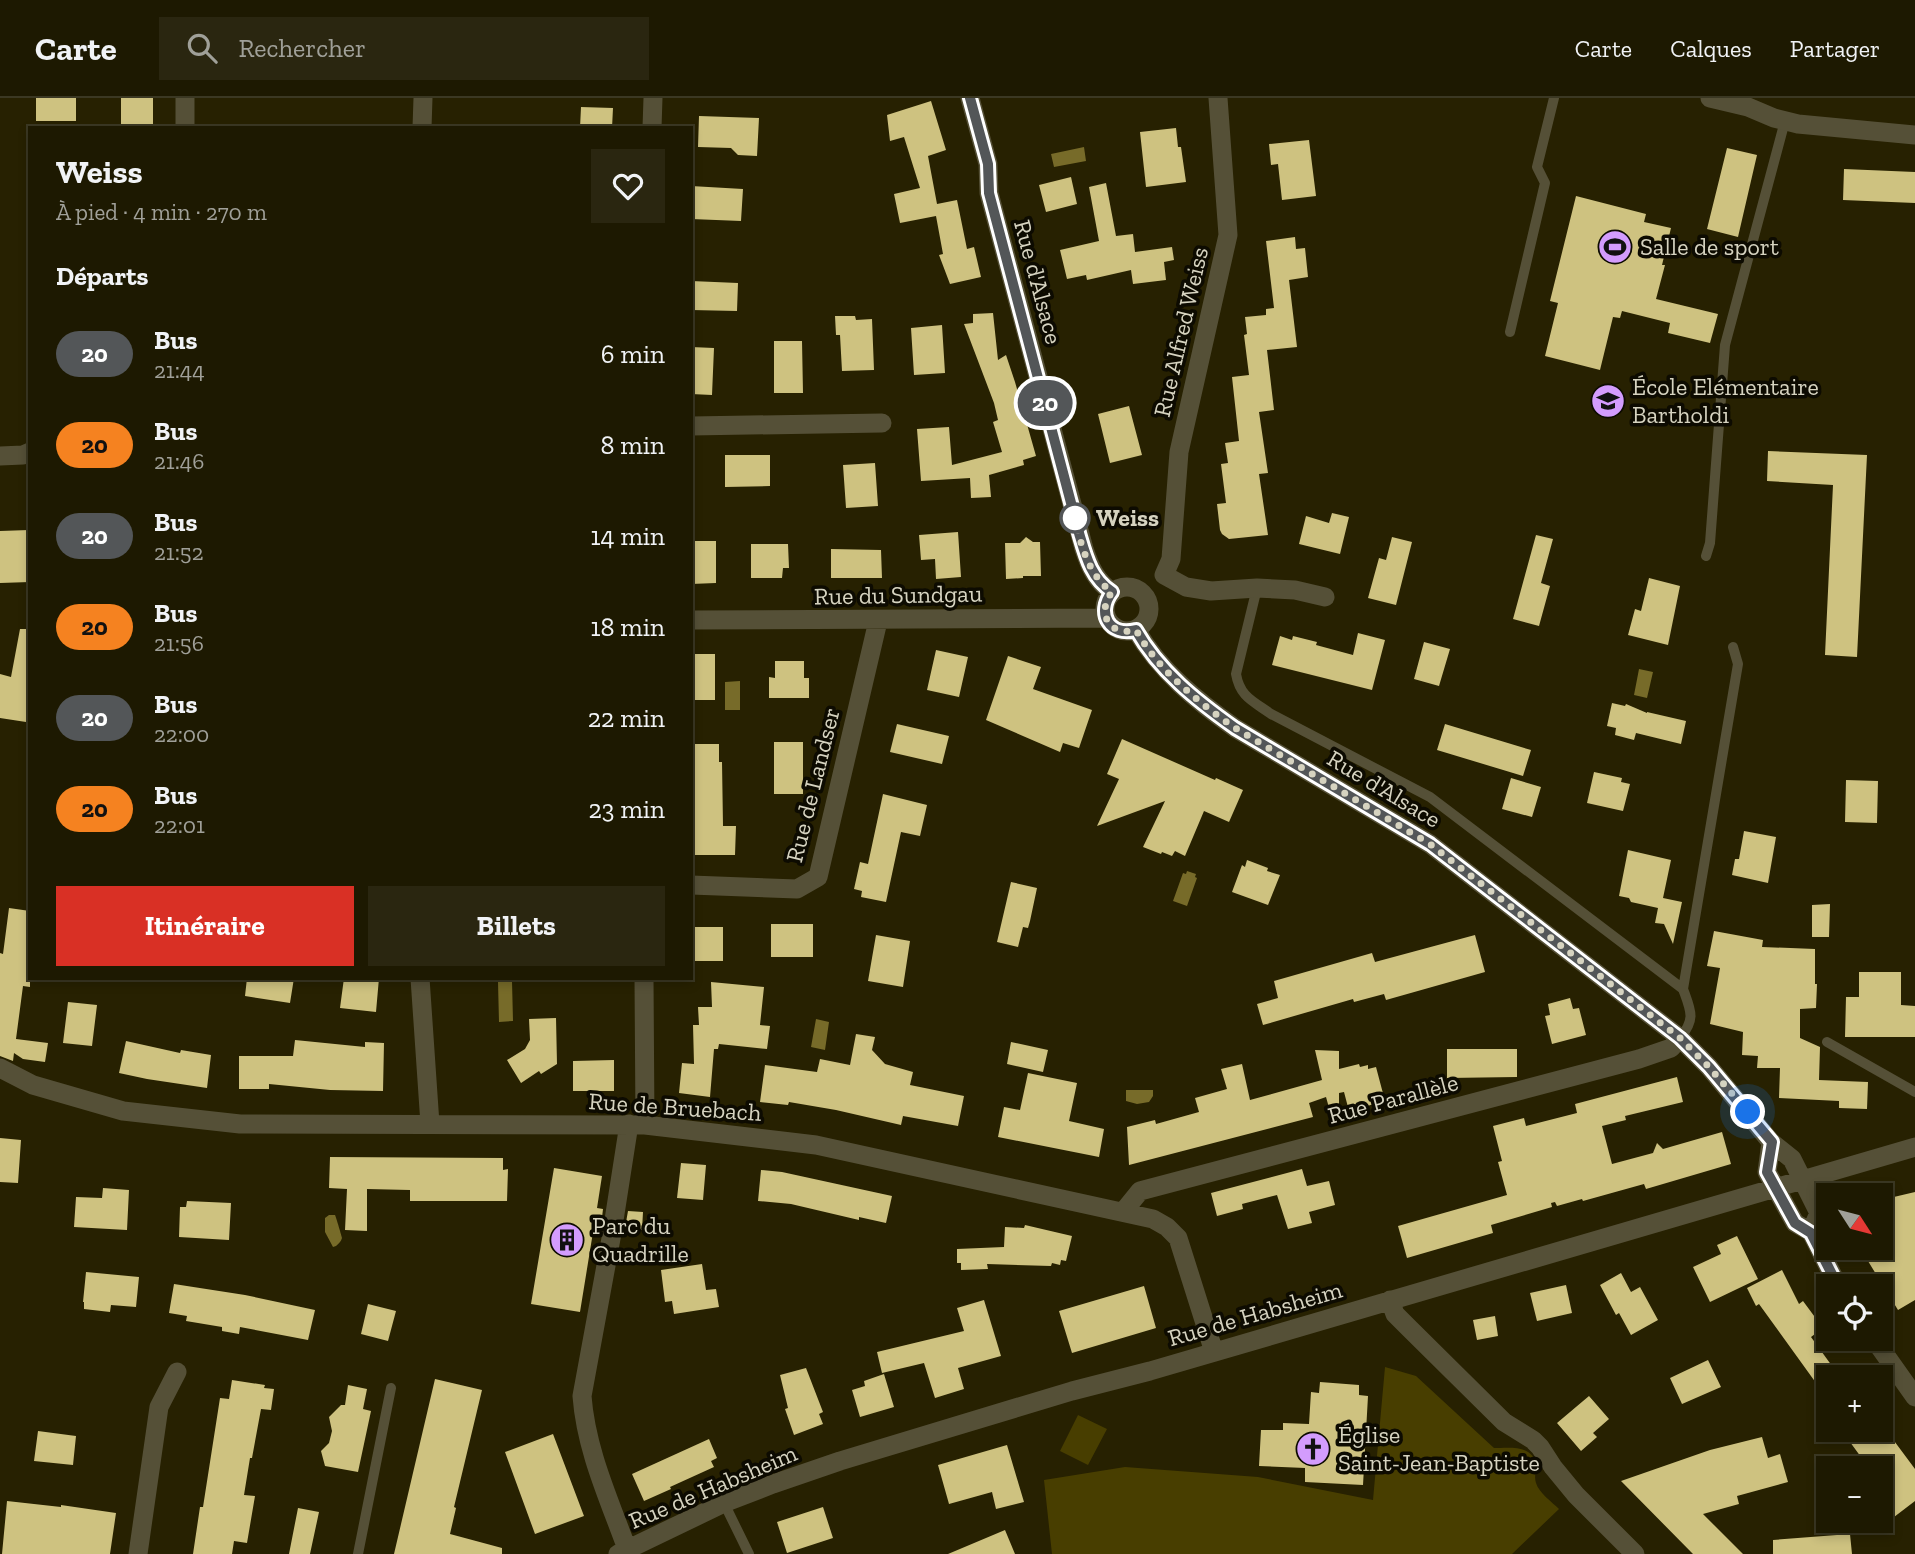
<!DOCTYPE html>
<html lang="fr">
<meta charset="utf-8">
<style>
body{margin:0;font-family:"Zilla Slab",serif;background:#2a2610;color:#f1f3f6;height:100vh;display:flex;flex-direction:column;font-size:26px;white-space:nowrap}
*{box-sizing:border-box;margin:0}
p{font-size:23px;color:#a0a099}
.icon{flex:none;width:38px;height:38px;fill:none;stroke:currentColor;stroke-width:2;stroke-linecap:round;stroke-linejoin:round}
.map{position:relative;flex:1;overflow:hidden}
.sheet{position:absolute;left:28px;top:28px;width:665px;height:854px;display:flex;flex-direction:column;background:#1d1901;border-radius:0px;box-shadow:0 4px 10px #0003,0 0 0 2px #3b3823}
.sheet>*{flex:none}
.badge{padding:0 14px;border-radius:23px;font-size:24px;line-height:46px}
.needle{width:46px;rotate:126deg}
.tools{position:absolute;left:1816px;top:1085px;display:grid;gap:14px}
.tools a{display:grid;place-items:center;width:77px;height:77px;border-radius:0px;background:#1d1901;box-shadow:0 4px 10px #0003,0 0 0 2px #3b3823;font-size:35px}
.you{position:absolute;width:35px;height:35px;margin:-18px;border:5px solid #fff;border-radius:50%;background:#1a73e8;box-shadow:0 0 0 10px #1a73e833}
.map>.badge{position:absolute;translate:-50% -50%;box-shadow:0 0 0 4px #fff}
h2{padding:0 28px;font-size:26px;line-height:63px}
.round{display:grid;place-items:center;flex:none;width:74px;height:74px;border-radius:0px;background:#2a2610}
.summary{display:flex;align-items:center;justify-content:space-between;height:119px;padding:0 28px}
h1{font-size:33px;font-weight:800;line-height:52px}
.cta{display:flex;gap:14px;margin-top:auto;padding:14px 28px}
.cta a{flex:1;height:80px;border-radius:0px;background:#d93025;color:#fff;font-size:28px;font-weight:800;line-height:80px;text-align:center}
.cta a+a{background:#2a2610;color:#f1f3f6}
ul{padding:0;list-style:none}
li{display:flex;align-items:center;gap:21px;height:91px;padding:0 28px}
li div{flex:1}
li b{display:block;font-size:26px}
li em{font-style:normal}
li .badge{min-width:77px;font-weight:700;text-align:center}
header{display:flex;align-items:center;gap:42px;box-sizing:border-box;height:98px;padding:0 35px;background:#1d1901;border-bottom:2px solid #3b3823}
header strong{font-size:33px}
nav{display:flex;gap:38px;margin-inline-start:auto;font-size:24px}
.search{width:490px;height:63px;background:#2a2610;display:flex;align-items:center;gap:18px;box-sizing:border-box;padding:0 24px;border-radius:0px;color:#a0a099;font-size:26px}
.map>svg:first-child{display:block}
.green{fill:#483e00}
.water{fill:#776b29}
.building{fill:#cec280}
.lines{fill:none;stroke-linecap:round;stroke-linejoin:round}
.lane{stroke:#555037;stroke-width:10}
.street{stroke:#555037;stroke-width:19}
.line-casing{stroke:#fff;stroke-width:16}
.line{stroke:#535658;stroke-width:10}
.walk{stroke:#d6d3c0;stroke-width:7;stroke-dasharray:0 12.6}
.stop-dot{fill:#fff;stroke:#535658;stroke-width:3.5}
.labels{text-anchor:middle;stroke-width:7;stroke-linejoin:round;paint-order:stroke}
.poi-label{font-size:24px;fill:#d6d3c0;stroke:#0d0b01;text-anchor:start}
.street-label{font-size:24px;fill:#d6d3c0;stroke:#0d0b01}
.stop-label{font-size:24px;font-weight:bold;fill:#d6d3c0;stroke:#0d0b01;text-anchor:start}
</style>
<header>
<strong>Carte</strong>
<div class="search"><svg class="icon" aria-label="search" viewBox="0 0 24 24"><circle cx="10" cy="10" r="6"/><path d="M15 15l6 6"/></svg>Rechercher</div>
<nav><a>Carte</a><a>Calques</a><a>Partager</a></nav>
</header>
<div class="map">
<svg width="1915" height="1456" viewBox="0 0 1915 1456">
<rect width="100%" height="100%" fill="#272101"/>
<path class="green" d="M1385 1269 1416 1278 1494 1350C1509 1350 1534 1346 1536 1368 1536 1374 1534 1379 1536 1385 1539 1395 1552 1404 1559 1411L1512 1456H1052L1044 1382 1125 1369 1258 1379 1373 1402Z
M1078 1317 1107 1331 1088 1367 1060 1353Z"/>
<path class="water" d="M1084 49 1086 63 1054 69 1051 56Z
M1639 571 1653 574 1647 600 1634 597Z
M740 583V612H725V584Z
M1187 773 1196 776 1195 779 1197 780 1187 808 1173 803 1183 775 1186 776Z
M500 880H510V883H512L513 923 499 924 498 884 500 883Z
M816 921 829 924 825 952 811 949Z
M1126 992H1153V998L1149 1004 1137 1006 1126 1003Z
M329 1117H335C336 1119 342 1139 342 1140 341 1144 338 1146 336 1148L333 1149 325 1134V1120Z"/>
<path class="building" d="M36 0H76V23H36Z
M121 0H153V30H121Z
M931 3 946 52 928 58 937 106 957 102 967 151 974 149 981 179 950 186 939 157 943 156 936 118 900 125 894 96 920 90 904 39 890 43 887 17Z
M581 9 613 10 612 30H580Z
M699 18 759 20 757 58 738 57 731 50 698 49Z
M1176 30 1178 49H1181L1186 84 1146 89 1140 34Z
M1309 42 1316 98 1282 102 1278 66 1271 67 1269 46Z
M1727 50 1757 57 1738 139 1707 131Z
M1844 71 1915 74V105L1843 102Z
M1071 79 1077 106 1046 114 1039 87Z
M1106 85 1116 138 1133 136 1135 154 1172 149 1174 162 1164 164 1166 182 1133 186 1131 172 1087 182 1086 177 1067 181 1060 152 1099 143 1089 89Z
M691 88 743 91 741 123 691 121Z
M1576 98 1646 116 1644 124 1671 130 1662 167H1665L1656 201 1718 216 1710 245 1668 235 1670 225 1622 213 1620 220 1613 219 1600 272 1545 258 1558 205 1550 203Z
M1295 139 1296 151 1305 150 1308 179 1289 182 1297 249 1267 252 1274 312 1259 314 1268 375 1259 376 1268 437 1229 441 1222 436 1220 432 1217 406 1226 405 1221 366 1228 365 1225 345 1239 343 1232 279 1249 277 1244 237 1247 236 1245 219 1266 217V211L1274 210 1266 143Z
M691 183 738 185 737 213 691 212Z
M993 215 998 262 1006 257 1015 284 1036 358 1023 362 1024 367 989 377 991 399 971 400 970 380 921 383 917 331 949 329 952 367 1002 354 993 324 998 322 994 305 964 226 973 225V216Z
M835 218H855L856 222 872 221 874 272 842 273 840 237H836Z
M942 227 945 275 914 277 911 230Z
M774 243H802L803 295H774Z
M691 249 714 250 712 297 691 296Z
M1129 308 1142 357 1110 365 1098 316Z
M1768 353 1867 357 1857 559 1825 557 1833 387 1767 383Z
M725 357H770V388L725 389Z
M875 365 878 408 846 410 843 367Z
M1332 415 1349 419 1340 456 1299 446 1306 418 1329 425Z
M29 432 30 484 0 485V433Z
M958 434 961 479 936 481 935 461 921 462 919 437Z
M1536 437 1553 441 1541 485 1550 488 1539 528 1513 521Z
M1026 439 1033 444H1040L1041 478H1023V480L1006 481 1005 445H1020Z
M1392 439 1412 444 1396 507 1368 500 1379 460 1386 462Z
M691 443H716V485L691 486Z
M751 446H788L789 470H783L782 480H751Z
M831 451 881 452 882 480H831Z
M1649 480 1680 488 1668 547 1628 537 1635 511 1641 513Z
M20 531H30V621L26 620V624L0 620V576L11 579Z
M1358 535 1385 542 1372 592 1272 567 1280 538 1292 542 1293 538 1317 544 1316 547 1353 557Z
M1424 544 1450 551 1439 588 1414 581Z
M936 552 968 559 959 599 927 592Z
M691 556H715V602H691Z
M1008 558 1041 569 1033 591 1092 612 1079 650 1063 645 1060 654 986 622Z
M775 563H804V580H809V600H769V579L775 580Z
M1612 605 1625 608 1626 606 1647 615V614L1686 623 1681 646 1636 635 1634 642 1615 637 1616 630 1607 628Z
M897 626 949 638 942 666 890 654Z
M1445 626 1531 652 1523 678 1437 652Z
M1122 641 1215 682 1216 680 1243 692 1229 724 1204 713 1185 758 1175 753 1172 758 1162 754 1161 756 1143 749 1165 703 1097 728 1119 681 1107 676Z
M774 644H803V696H774Z
M691 646H719V664H722L723 728H736L735 757H691Z
M1594 674 1622 680 1621 684 1630 686 1623 713 1587 705Z
M1511 680 1541 689 1532 719 1502 711Z
M1846 682 1878 683 1877 725 1845 724Z
M883 696 927 707 920 738 901 734 886 804 861 799 862 793 854 791 860 764 868 766Z
M1744 733 1776 739 1768 785 1732 777 1735 761H1739Z
M1628 752 1671 762 1663 800 1682 804 1673 846 1664 826 1655 825 1658 810 1631 804 1629 800 1619 798Z
M1247 762 1268 770 1267 773 1280 777 1268 807 1232 794 1242 767 1245 769Z
M1011 784 1037 790 1030 823 1028 830 1023 829 1018 849 997 844Z
M1830 806 1829 839H1812V807Z
M9 810 30 813V889L23 888 16 941 48 945 45 964 23 961 14 955 13 963 0 958V855L3 856Z
M771 826H813V859H771Z
M694 829H723V863H691V839H694Z
M1714 833 1763 842 1762 849 1815 851V886H1817L1816 910 1800 911V940L1820 949 1819 982 1868 984 1867 1011 1839 1010V1003L1779 1000 1780 970H1757L1758 958 1742 957 1743 934 1710 926 1720 870 1707 868Z
M876 837 910 843 903 889 868 883Z
M1475 837 1485 874 1386 902 1384 896 1354 904 1353 901 1263 927 1257 906 1278 900 1274 883 1372 855 1375 864Z
M1859 874H1901V907L1915 908V939H1845L1846 899H1859Z
M247 880H294L290 905 245 898Z
M344 880H379L376 914 340 910Z
M711 884 764 889 760 927 770 928 767 951 719 946 718 951H714L710 999 679 995 682 965 694 966 693 927H699L698 909H712Z
M1570 900 1573 911 1579 910 1586 937 1552 946 1545 918 1550 917 1548 906Z
M68 904 97 907 92 948 63 945Z
M556 920 557 966 541 976 539 973 521 985 507 962 525 951 530 942 529 921Z
M856 936 875 939 872 952 885 966 913 974 910 987 964 998 958 1028 903 1018 901 1027 836 1012 789 1004 788 1007 760 1004 765 967 817 974 820 961 850 967Z
M295 942 365 949V944L384 945 383 993 330 992 269 986V991H239V958H293Z
M126 943 180 955 181 952 211 957 207 990 147 981 119 975Z
M1011 944 1048 952 1043 974 1007 966Z
M1447 951H1517V979L1447 980Z
M1315 952 1339 953V971L1359 966 1360 969 1368 967V971L1376 969 1385 1003 1349 1013 1344 994 1339 995V1023L1333 1024 1326 999 1309 1005 1313 1019 1129 1067 1127 1029 1155 1022 1156 1026 1199 1014 1195 1000 1227 991 1221 971 1242 966 1250 1002 1322 982Z
M614 962V993H573V963Z
M1028 975 1077 985 1069 1023 1104 1031 1099 1059 998 1039 1004 1009 1020 1012Z
M1677 979 1683 1004 1625 1018 1626 1022 1602 1028 1612 1066 1653 1055 1657 1045 1663 1051 1722 1034 1731 1066 1646 1091 1644 1086 1583 1103 1582 1101 1557 1108 1555 1104 1551 1105 1552 1109 1491 1127 1493 1135 1407 1160 1398 1128 1507 1097 1498 1064 1502 1063 1493 1028 1524 1020 1526 1028 1577 1015 1575 1006Z
M0 1040 21 1042 18 1085 0 1084Z
M330 1059 503 1060V1072L508 1071 507 1103H410V1092L367 1091V1133L345 1132 347 1091 329 1090Z
M681 1065 706 1067 703 1102 677 1100Z
M554 1070 602 1078 597 1110 603 1111 601 1128H594L580 1214 531 1206Z
M1302 1071 1307 1088 1329 1083 1335 1107 1309 1114 1312 1125 1288 1131 1277 1097 1242 1106 1243 1111 1217 1118 1211 1095Z
M761 1072 782 1074 892 1098 886 1125 859 1119V1122L791 1106 758 1103Z
M103 1090 129 1092 127 1132 74 1129 76 1099 102 1100Z
M1915 1094V1202L1898 1212 1860 1150H1881V1102Z
M187 1103 231 1105 229 1142 179 1139 180 1109H186Z
M628 1113 643 1114 642 1132 625 1130Z
M1025 1127 1072 1138 1066 1163 1061 1162 1060 1167 1052 1165 1051 1168 987 1166 988 1171 961 1172V1165H957V1151L1004 1149 1005 1129 1024 1130Z
M1737 1138 1758 1181 1710 1204 1693 1169 1721 1156 1717 1147Z
M702 1166 706 1192 716 1191 719 1209 674 1216 672 1203 665 1204 661 1172Z
M1782 1172 1799 1206 1803 1203 1823 1230 1811 1239 1840 1279H1829V1303L1759 1206 1756 1208 1747 1190Z
M86 1174 139 1179 136 1209 111 1207 110 1214 84 1211V1204H83Z
M1621 1175 1631 1194 1640 1189 1658 1222 1631 1237 1619 1215 1616 1217 1600 1187Z
M174 1186 245 1197 315 1212 308 1242 240 1229 239 1236 222 1233V1229L186 1223 187 1218 169 1215Z
M1566 1187 1572 1215 1537 1223 1530 1195Z
M1144 1188 1156 1230 1072 1255 1059 1213Z
M984 1202 1001 1258 958 1270 964 1291 935 1300 924 1265 882 1275 877 1254 964 1233 957 1210Z
M368 1206 396 1213 388 1243 361 1236Z
M1495 1218 1498 1238 1477 1242 1473 1222Z
M1708 1262 1721 1289 1682 1306 1670 1280Z
M806 1270 823 1314 819 1316 823 1326 794 1337 785 1311 788 1310 780 1277Z
M884 1276 894 1309 860 1319 852 1292 865 1288 864 1283Z
M435 1281 482 1292 454 1409 456 1410 450 1436 502 1450V1456H394Z
M232 1282 265 1287 264 1290 274 1291 271 1312 261 1311 252 1360H250L244 1397 255 1398 247 1445 234 1443 232 1456H193L200 1409H203L220 1300 229 1301Z
M1320 1284 1359 1287V1297L1368 1298 1363 1387 1305 1384V1370L1259 1368 1261 1332H1283V1325L1309 1326 1311 1294 1319 1295Z
M348 1287 367 1291 363 1311 371 1313 358 1374 325 1368 321 1353 329 1345 332 1333 329 1319 341 1307H345Z
M1589 1298 1609 1321 1593 1335 1597 1339 1581 1353 1557 1325Z
M1866 1332H1886L1915 1371V1403L1881 1429V1370H1869L1850 1344Z
M38 1333 76 1338 73 1367 34 1363Z
M553 1336 584 1418 535 1436 505 1354Z
M1762 1339 1768 1360 1780 1356 1788 1384 1737 1398 1739 1406 1703 1416 1743 1456H1693L1621 1383 1710 1352Z
M709 1341 717 1360 711 1363 714 1369 670 1389 671 1391 644 1403 632 1376Z
M1007 1347 1024 1404 996 1411 992 1394 949 1406 938 1367Z
M7 1403 61 1409V1407L116 1415 110 1456H2Z
M823 1409 833 1440 787 1455 777 1424Z
M298 1410 319 1414 310 1456H289Z
M1005 1432 1015 1456H948Z
M1850 1436 1852 1456H1773V1442Z"/>
<g class="lines">
<path class="lane" d="M1510 234 1545 85 1537 69 1554 0
M1706 458 1710 445 1725 247 1785 23
M1257 490 1236 576C1240 599 1253 603 1271 616L1430 699 1683 891C1691 913 1696 921 1680 940
M1683 891 1738 566 1733 549
M1827 944 1915 994
M724 1405 749 1456
M358 1456 391 1290"/>
<path class="street" d="M185 0V30
M970 0 988 66 989 95 1084 451C1090 469 1096 483 1112 494
M1218 0 1228 137 1179 354 1171 461 1164 477 1186 489 1211 493 1257 490 1295 492 1325 499
M1710 0 1748 9 1774 20 1798 26 1915 37
M422 30 423 0
M652 30 653 0
M691 328 882 325
M0 358 23 357 30 354
M1105 511a22 22 0 1 1 44 0a22 22 0 1 1-44 0Z
M691 522 1106 520
M1136 532C1160 573 1197 603 1235 630L1430 746 1680 940 1709 969 1771 1044 1792 1061 1819 1115 1811 1134
M691 787 797 791 818 779 878 523
M420 880 430 1026
M644 880 645 1027
M0 970 33 987 123 1013 240 1026 645 1027 816 1047 1153 1121 1167 1129 1178 1140 1214 1254
M1771 1044 1767 1074 1795 1125 1811 1134 1838 1188
M1123 1114 1140 1093 1639 961 1671 950 1680 940
M1390 1202 1395 1216 1410 1231 1504 1324 1533 1342 1540 1349 1553 1369 1576 1397 1635 1456
M1874 1241 1915 1299
M627 1451C609 1401 586 1352 582 1298L612 1135 629 1026
M138 1456 159 1309 177 1274
M618 1456 724 1405 773 1386 840 1363 1072 1293 1150 1273 1915 1049"/>
</g>
<g class="lines">
<g class="line-casing">
<path id="line" d="M970 0 988 66 989 95 1079 435C1086 459 1091 480 1112 494 1096 515 1109 539 1136 532 1159 573 1197 603 1235 630L1430 746 1680 940 1709 969 1772 1044 1767 1074 1795 1125 1811 1135 1838 1188"/>
</g>
<use href="#line" class="line"/>
<path class="walk" d="M1075 420C1080 444 1088 477 1112 494 1096 515 1109 539 1136 532 1159 573 1197 603 1235 630L1430 746 1680 940 1709 969 1748 1014"/>
</g>
<defs>
<g id="stadium-disc" transform="scale(1.75)"><circle r="9.5" fill="#d39cfd" stroke="#0d0b01"/><path d="M0-5a6.5 5 0 1 0 0 10a6.5 5 0 1 0 0-10ZM-3.5-1.8h7v3.6h-7Z" fill="#111"/></g>
<g id="school-disc" transform="scale(1.75)"><circle r="9.5" fill="#d39cfd" stroke="#0d0b01"/><path d="M0-5L7-2L0 1L-7-2ZM-4 1L0 2.5L4 1V4Q0 6-4 4Z" fill="#111"/></g>
<g id="building-disc" transform="scale(1.75)"><circle r="9.5" fill="#d39cfd" stroke="#0d0b01"/><path d="M-4-6H4V6H1V3H-1V6H-4ZM-2.5-4.3h1.7v1.8h-1.7ZM.8-4.3h1.7v1.8H.8ZM-2.5-1h1.7V.8h-1.7ZM.8-1h1.7V.8H.8Z" fill="#111"/></g>
<g id="church-disc" transform="scale(1.75)"><circle r="9.5" fill="#d39cfd" stroke="#0d0b01"/><path d="M-1.2-6h2.4v3.5h3.3v2.4h-3.3V6h-2.4V-.1h-3.3v-2.4h3.3Z" fill="#111"/></g>
</defs>
<g fill-rule="evenodd">
<use href="#stadium-disc" x="1615" y="149"/>
<use href="#school-disc" x="1608" y="303"/>
<use href="#building-disc" x="567" y="1142"/>
<use href="#church-disc" x="1313" y="1351"/>
</g>
<circle class="stop-dot" cx="1075" cy="420" r="14"/>
<g class="labels">
<g class="poi-label">
<text x="1640" y="157">Salle de sport</text>
<text x="1632" y="297">École Elémentaire<tspan x="1632" dy="28">Bartholdi</tspan></text>
<text x="592" y="1136">Parc du<tspan x="592" dy="28">Quadrille</tspan></text>
<text x="1338" y="1345">Église<tspan x="1338" dy="28">Saint-Jean-Baptiste</tspan></text>
</g>
<g class="street-label">
<text transform="translate(1038 184) rotate(75)" y="8">Rue d'Alsace</text>
<text transform="translate(1181 234) rotate(-77)" y="8">Rue Alfred Weiss</text>
<text transform="translate(898 497) rotate(-1)" y="8">Rue du Sundgau</text>
<text transform="translate(813 687) rotate(-76)" y="8">Rue de Landser</text>
<text transform="translate(1384 691) rotate(31)" y="8">Rue d'Alsace</text>
<text transform="translate(1393 1001) rotate(-15)" y="8">Rue Parallèle</text>
<text transform="translate(675 1009) rotate(4)" y="8">Rue de Bruebach</text>
<text transform="translate(1255 1216) rotate(-16)" y="8">Rue de Habsheim</text>
<text transform="translate(713 1389) rotate(-23)" y="8">Rue de Habsheim</text>
</g>
<g class="stop-label">
<text x="1096" y="428">Weiss</text>
</g>
</g>
</svg>
<div class="tools">
<a><svg class="needle" viewBox="-14 -14 28 28"><path d="M0-13l5 13h-10z" fill="#e53935"/><path d="M0 13l5-13h-10z" fill="#a0a099"/></svg></a>
<a><svg class="icon" aria-label="locate" viewBox="0 0 24 24"><circle cx="12" cy="12" r="6"/><path d="M12 2v4M12 18v4M2 12h4M18 12h4"/></svg></a>
<a>+</a>
<a>−</a>
</div>
<div class="you" style="left:1748px;top:1014px"></div>
<b class="badge" style="left:1045px;top:305px;background:#535658;color:#fff">20</b>
<section class="sheet">
<div class="summary"><div><h1>Weiss</h1><p>À pied · 4 min · 270 m</p></div><a class="round"><svg class="icon" aria-label="heart" viewBox="0 0 24 24"><path d="M12 20l-8-8c-3-5 5-10 8-4 3-6 11-1 8 4z"/></svg></a></div>
<h2>Départs</h2>
<ul>
<li><span class="badge" style="background:#535658;color:#fff">20</span><div><b>Bus</b><p>21:44</p></div><em>6 min</em></li>
<li><span class="badge" style="background:#f58220;color:#111">20</span><div><b>Bus</b><p>21:46</p></div><em>8 min</em></li>
<li><span class="badge" style="background:#535658;color:#fff">20</span><div><b>Bus</b><p>21:52</p></div><em>14 min</em></li>
<li><span class="badge" style="background:#f58220;color:#111">20</span><div><b>Bus</b><p>21:56</p></div><em>18 min</em></li>
<li><span class="badge" style="background:#535658;color:#fff">20</span><div><b>Bus</b><p>22:00</p></div><em>22 min</em></li>
<li><span class="badge" style="background:#f58220;color:#111">20</span><div><b>Bus</b><p>22:01</p></div><em>23 min</em></li>
</ul>
<div class="cta"><a>Itinéraire</a><a>Billets</a></div>
</section>
</div>
